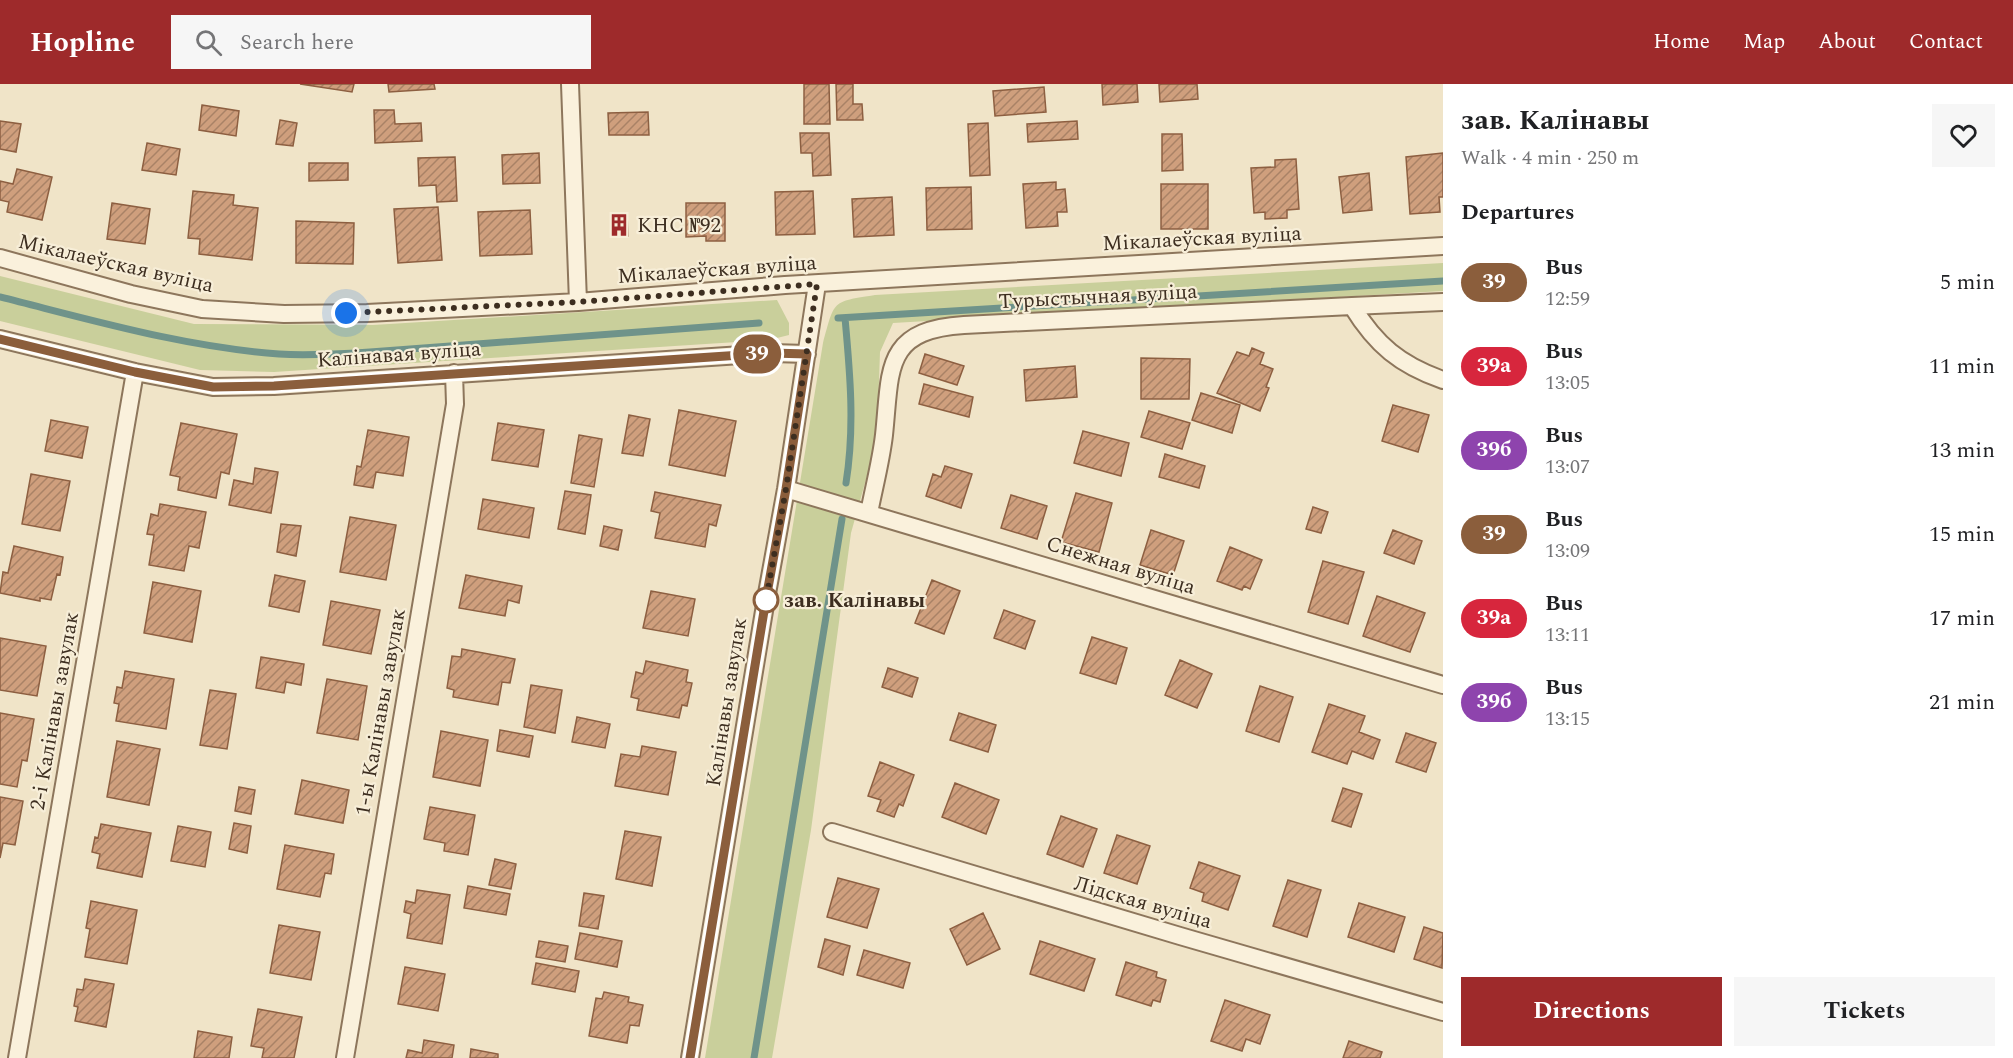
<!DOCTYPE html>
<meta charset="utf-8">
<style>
body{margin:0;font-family:Spectral,serif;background:#f6f6f6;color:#202124;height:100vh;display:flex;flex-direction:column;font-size:22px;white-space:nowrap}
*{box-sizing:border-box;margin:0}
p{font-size:20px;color:#757577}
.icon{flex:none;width:33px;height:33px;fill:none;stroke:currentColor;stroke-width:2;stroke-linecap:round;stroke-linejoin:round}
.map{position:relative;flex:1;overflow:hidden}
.panel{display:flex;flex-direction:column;background:#fff;width:570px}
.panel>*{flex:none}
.badge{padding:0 12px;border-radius:20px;font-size:21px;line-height:39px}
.you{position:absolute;width:30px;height:30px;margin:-15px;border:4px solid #fff;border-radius:50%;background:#1a73e8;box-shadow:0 0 0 9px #1a73e833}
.map>.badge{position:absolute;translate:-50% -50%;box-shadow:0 0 0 3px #fff}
h2{padding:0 18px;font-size:22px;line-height:54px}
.round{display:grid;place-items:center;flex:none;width:63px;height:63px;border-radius:0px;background:#f6f6f6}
.headline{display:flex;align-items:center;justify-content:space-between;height:102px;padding:0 18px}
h1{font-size:28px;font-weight:700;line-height:45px}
.button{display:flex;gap:12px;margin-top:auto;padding:12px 18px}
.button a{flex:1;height:69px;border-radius:0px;background:#9e2a2b;color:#fff;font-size:24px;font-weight:700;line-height:69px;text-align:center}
.button a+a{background:#f6f6f6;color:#202124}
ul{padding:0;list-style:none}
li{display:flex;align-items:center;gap:18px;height:84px;padding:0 18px}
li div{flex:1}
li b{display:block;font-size:22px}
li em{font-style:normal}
li .badge{min-width:66px;font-weight:700;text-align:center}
header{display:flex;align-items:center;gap:36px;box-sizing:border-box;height:84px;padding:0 30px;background:#9e2a2b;color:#fff}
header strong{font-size:28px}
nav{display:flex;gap:33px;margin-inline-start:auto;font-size:21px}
.search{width:420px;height:54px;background:#f6f6f6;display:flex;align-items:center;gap:15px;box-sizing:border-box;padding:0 21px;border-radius:0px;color:#757577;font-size:22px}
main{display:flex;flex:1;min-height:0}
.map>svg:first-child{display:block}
.green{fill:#c9cf9b}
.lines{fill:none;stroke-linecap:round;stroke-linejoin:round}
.stream{stroke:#6f938a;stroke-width:7}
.building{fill:url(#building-hatch);stroke:#8d5f41;stroke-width:1.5}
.minor-casing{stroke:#8d765c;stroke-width:20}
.minor{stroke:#faf1dc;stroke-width:16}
.line-casing{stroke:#fff;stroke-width:14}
.line{stroke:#8b5e3c;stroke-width:9}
.walk{stroke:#3d2e20;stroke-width:6;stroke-dasharray:0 10.8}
.stop-dot{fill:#fff;stroke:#8b5e3c;stroke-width:3}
.labels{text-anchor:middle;stroke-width:4.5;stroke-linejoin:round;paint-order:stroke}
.poi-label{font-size:21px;fill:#3d2e20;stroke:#f7eed8;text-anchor:start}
.street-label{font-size:21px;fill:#3d2e20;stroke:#f7eed8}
.stop-label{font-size:21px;font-weight:bold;fill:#3d2e20;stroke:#f7eed8;text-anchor:start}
</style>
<header>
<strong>Hopline</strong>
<div class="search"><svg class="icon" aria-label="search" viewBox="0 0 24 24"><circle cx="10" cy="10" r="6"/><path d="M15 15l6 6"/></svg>Search here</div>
<nav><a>Home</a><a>Map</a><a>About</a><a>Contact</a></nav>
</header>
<main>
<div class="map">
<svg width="1443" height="974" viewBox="0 0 1443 974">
<defs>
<pattern id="building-hatch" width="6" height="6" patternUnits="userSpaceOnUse" patternTransform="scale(1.5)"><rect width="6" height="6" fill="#cf9f7d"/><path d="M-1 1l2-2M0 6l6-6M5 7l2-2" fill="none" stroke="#a98266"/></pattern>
</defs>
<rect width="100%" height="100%" fill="#f0e4c8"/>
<path class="green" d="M1443 179V207L893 239 880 268 877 356 851 449 811 746 772 974H705L823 259C835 216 831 218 875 211Z
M0 192 194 240 373 241 777 216 789 239V251L769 256 274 288 200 286 0 237Z"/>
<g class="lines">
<path class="stream" d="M0 213C92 236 184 263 279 270 309 272 340 270 370 268L759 239
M838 234 1443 197
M845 234C850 289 855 343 846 399
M754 974 842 435"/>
</g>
<path class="building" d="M300 0H354L352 8Z
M388 0H434L435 5 389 8Z
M804 0H829L830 40H804Z
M836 0H853V20H862L863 36H837Z
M1102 0H1137L1138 18 1103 21Z
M1159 0H1197L1198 15 1160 18Z
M1044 3 1046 28 995 32 993 7Z
M202 21 239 27 236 52 199 46Z
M374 26H394L395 40 421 39 422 57 375 59Z
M648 28 649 51H609L608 29Z
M280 36 297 39 293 62 276 60Z
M0 37 21 40 16 68 0 65Z
M1077 37 1078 55 1028 58 1027 40Z
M988 39 990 91 970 92 968 40Z
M800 49H829L831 91 813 92 812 69H801Z
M1162 50H1182L1183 86 1162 87Z
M147 59 180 65 176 91 142 86Z
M539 69 540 99 503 100 502 71Z
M1443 69V113H1439L1440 128 1410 130 1406 73Z
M455 73 457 117 437 118 436 101 419 102 418 74Z
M1296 75 1299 125 1287 126V134L1265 135V128L1254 129 1251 84 1275 83V76Z
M309 79H348V96L309 97Z
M17 85 52 93 42 136 7 128 9 118 0 116V97L13 100Z
M1369 89 1372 126 1343 129 1339 93Z
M1056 98V106L1065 105 1067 128H1057L1058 142 1026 144 1023 100Z
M1161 100H1208V145H1161Z
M971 103 972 145 927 146 926 104Z
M193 107 234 111 233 121 258 124 252 176 199 170 200 155 188 154Z
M813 107 815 150 776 151 775 108Z
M892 113 894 151 854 153 852 115Z
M112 119 150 125 145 160 107 155Z
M686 119H725V157H706V152L686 153Z
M438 123 442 176 398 179 394 125Z
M530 126 532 170 480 172 478 128Z
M627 130 628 152H612L611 131Z
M296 137 354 139 353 180 296 179Z
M1252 264 1264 269 1260 280 1273 285 1266 303 1269 304 1260 327 1217 309 1237 268 1249 272Z
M925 270 964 282 957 301 919 289Z
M1141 274 1190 275 1189 315H1141Z
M1075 282 1077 313 1026 317 1024 286Z
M924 300 973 313 969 333 919 320Z
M1201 309 1240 321 1232 349 1192 336Z
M1393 321 1429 331 1418 368 1382 357Z
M679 326 736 337 725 392 669 381Z
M1149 327 1190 339 1182 365 1141 353Z
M629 331 650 335 643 372 622 369Z
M51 336 88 343 82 374 45 367Z
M181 339 237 350 229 390 221 388 216 414 178 406 180 393 170 391Z
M498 339 544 346 538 383 492 376Z
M368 346 409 353 403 392 376 388 373 404 354 401 357 382 361 383Z
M1083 347 1129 359 1121 392 1074 379Z
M579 351 602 355 594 403 571 399Z
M1165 370 1205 382 1199 404 1159 393Z
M945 382 972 390 961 424 926 412 933 390 941 393Z
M255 384 278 388 271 429 229 421 234 396 253 400Z
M31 390 70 397 60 447 22 440Z
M565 407 591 411 585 450 558 445Z
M655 408 721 421 716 442 709 440 705 463 655 454 660 429 651 427Z
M1076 409 1112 419 1099 468 1061 458Z
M1011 411 1047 422 1037 455 1001 444Z
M483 415 534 424 529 454 478 445Z
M160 420 206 428 199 464 189 462 184 487 149 481 154 451 147 450 151 430 158 432Z
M1313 423 1328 428 1321 449 1306 445Z
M350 433 396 441 386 496 340 488Z
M281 440 301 442 296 472 277 468Z
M604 442 622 446 618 466 600 462Z
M1151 446 1184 457 1173 491 1140 481Z
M1393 446 1422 457 1414 480 1384 469Z
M14 462 63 473 60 491 57 490 51 516 40 514V517L0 509 3 488 8 489Z
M1230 463 1262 476 1250 505 1244 502 1242 506 1217 497Z
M1323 477 1364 488 1348 540 1308 528Z
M275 491 305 497 299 528 269 522Z
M466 491 522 502 519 519 508 516 505 532 459 524Z
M932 496 960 507 944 550 915 539Z
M153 498 201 507 192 558 144 549Z
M651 507 695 515 688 552 643 544Z
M1377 512 1425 529 1410 568 1363 552Z
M331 517 380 526 371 570 323 561Z
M1004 526 1035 537 1025 565 994 554Z
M1092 553 1127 564 1116 600 1080 589Z
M0 554 46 562 37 612 0 606Z
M462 565 515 575 510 599 502 598 498 621 453 613 454 606 447 604 452 572 461 573Z
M261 573 304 580 301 601 286 598 284 609 256 604Z
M1180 576 1212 590 1197 624 1165 611Z
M646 577 688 586 686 598 692 599 687 622 682 621 679 634 637 626 639 615 631 613 636 588 643 590Z
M888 584 918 594 912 613 882 603Z
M125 587 174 595 166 645 116 637 119 620 114 619 117 603 122 604Z
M327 595 367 602 358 656 317 649Z
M531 601 562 606 555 649 524 643Z
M1260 602 1293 613 1279 658 1246 647Z
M210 606 236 610 227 665 200 661Z
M1329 620 1365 632 1359 648 1380 656 1373 675 1352 667 1347 680 1312 668Z
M0 629 34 635 27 677 22 676 17 703 0 700Z
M959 629 996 641 988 668 950 656Z
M577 633 610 640 605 664 572 658Z
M500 646 533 652 529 673 497 667Z
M441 647 488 656 480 702 433 693Z
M1406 649 1436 659 1426 688 1396 678Z
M117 657 160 665 149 721 107 713Z
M642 662 676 668 668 711 615 702 621 670 640 673Z
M880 678 914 691 903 722 899 720 894 733 877 727 881 716 868 712Z
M302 696 349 706 343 739 295 730Z
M955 699 999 716 986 750 942 733Z
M239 703 255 706 251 730 235 727Z
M1343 704 1362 710 1351 743 1332 737Z
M0 713 23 717 15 761 3 759 0 774Z
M430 723 475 731 468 771 444 767 445 759 424 755Z
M1061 732 1097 745 1083 783 1047 770Z
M234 739 251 742 247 769 229 765Z
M101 740 151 749 142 793 97 784 100 770 92 768 95 753 98 754Z
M178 742 211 748 205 783 171 777Z
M625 747 661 753 652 802 616 795Z
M1117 751 1150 762 1137 800 1104 789Z
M285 761 334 770 331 790 325 789 320 813 277 805Z
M495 775 516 780 511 805 489 801Z
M1199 778 1240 792 1228 826 1202 817 1204 809 1190 804Z
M838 794 879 805 867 844 827 833Z
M1288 796 1321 806 1307 853 1273 842Z
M468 802 510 810 506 831 464 824Z
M417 806 450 811 442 860 407 854 411 830 404 828 406 817 415 819Z
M584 809 604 812 598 845 579 842Z
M91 817 137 826 127 880 85 873 90 845 86 844Z
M1359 819 1405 833 1394 868 1348 853Z
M983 829 1000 865 967 881 950 845Z
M279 841 320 848 311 896 270 889Z
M1424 843 1443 849 1442 884 1414 875Z
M580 849 622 857 617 883 575 875Z
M825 855 850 862 843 891 818 883Z
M539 857 568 862 565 878 536 873Z
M1040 857 1095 875 1084 907 1030 890Z
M864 866 910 879 903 904 857 891Z
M1126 878 1157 888 1156 893 1166 896 1160 918 1153 916 1151 922 1116 911Z
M536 879 579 887 575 908 532 900Z
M405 883 445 890 438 927 398 920Z
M85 895 114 900 106 943 75 937 78 923 74 922 77 905 83 906Z
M604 908 629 913 628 918 643 921 639 942 630 941 627 959 589 952 596 914 602 915Z
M1225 916 1270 931 1260 960 1246 955 1242 967 1211 957Z
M258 925 302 933 294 974H262L264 964 251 962Z
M198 947 232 953 229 974H194Z
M424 956 454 961 452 974H406L408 966 422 969Z
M1349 957 1382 968 1380 974H1343Z
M471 965 498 970V974H470Z"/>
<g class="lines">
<g class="minor-casing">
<path id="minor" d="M570 0 578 218
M0 174 131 210 202 225 284 230 367 229 578 218 785 201 1443 162
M1352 222 1443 218
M0 255 135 288 213 303 274 302 772 269 807 270
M786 405 1443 601
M869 429C874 403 881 377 884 351 891 286 883 246 964 241L1352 222C1376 261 1400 281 1443 296
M832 748 1180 852 1443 928
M17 974 135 288
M345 974 455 320 454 289
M690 974 766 515 786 405 817 200"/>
</g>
<use href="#minor" class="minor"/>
</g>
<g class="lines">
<g class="line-casing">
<path id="line" d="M0 255 135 288 213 303 274 302 772 269 807 270 786 405 766 515 690 974"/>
</g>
<use href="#line" class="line"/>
<path class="walk" d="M346 229 578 218 817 200 786 405 766 516"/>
</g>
<defs>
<g id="building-bare" transform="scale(1.8)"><path d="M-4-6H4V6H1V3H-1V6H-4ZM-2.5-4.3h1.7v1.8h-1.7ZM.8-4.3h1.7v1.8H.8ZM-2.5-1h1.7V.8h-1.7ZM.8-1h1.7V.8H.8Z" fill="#9e2a2b" stroke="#f7eed8" stroke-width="2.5" paint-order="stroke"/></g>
</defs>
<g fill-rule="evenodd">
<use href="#building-bare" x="619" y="141"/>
</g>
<circle class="stop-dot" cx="766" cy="516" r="12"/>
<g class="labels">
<g class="poi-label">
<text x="637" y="148">КНС №92</text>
</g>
<g class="street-label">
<text transform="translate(1202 154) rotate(-3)" y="7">Мікалаеўская вуліца</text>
<text transform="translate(116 179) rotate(13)" y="7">Мікалаеўская вуліца</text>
<text transform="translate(717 185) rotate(-4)" y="7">Мікалаеўская вуліца</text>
<text transform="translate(1098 212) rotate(-3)" y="7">Турыстычная вуліца</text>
<text transform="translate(399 270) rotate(-4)" y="7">Калінавая вуліца</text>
<text transform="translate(1121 481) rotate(17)" y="7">Снежная вуліца</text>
<text transform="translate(726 618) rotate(-81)" y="7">Калінавы завулак</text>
<text transform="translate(54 627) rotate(-80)" y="7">2-і Калінавы завулак</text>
<text transform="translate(380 628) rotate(-80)" y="7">1-ы Калінавы завулак</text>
<text transform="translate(1143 818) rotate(16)" y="7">Лідская вуліца</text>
</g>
<g class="stop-label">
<text x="784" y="523">зав. Калінавы</text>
</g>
</g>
</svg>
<div class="you" style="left:346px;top:229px"></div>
<b class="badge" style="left:757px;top:270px;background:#8b5e3c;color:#fff">39</b>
</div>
<section class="panel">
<div class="headline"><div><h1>зав. Калінавы</h1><p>Walk · 4 min · 250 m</p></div><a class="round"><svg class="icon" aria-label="heart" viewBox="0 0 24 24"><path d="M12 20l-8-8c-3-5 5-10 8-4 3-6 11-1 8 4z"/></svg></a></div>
<h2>Departures</h2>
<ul>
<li><span class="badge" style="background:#8b5e3c;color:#fff">39</span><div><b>Bus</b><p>12:59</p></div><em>5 min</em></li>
<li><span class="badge" style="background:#d7263d;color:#fff">39а</span><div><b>Bus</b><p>13:05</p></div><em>11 min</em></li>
<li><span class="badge" style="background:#8e44ad;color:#fff">39б</span><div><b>Bus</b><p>13:07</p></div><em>13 min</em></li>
<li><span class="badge" style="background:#8b5e3c;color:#fff">39</span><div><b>Bus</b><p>13:09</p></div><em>15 min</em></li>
<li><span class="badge" style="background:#d7263d;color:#fff">39а</span><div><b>Bus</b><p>13:11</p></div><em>17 min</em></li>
<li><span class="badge" style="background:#8e44ad;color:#fff">39б</span><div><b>Bus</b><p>13:15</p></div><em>21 min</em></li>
</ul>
<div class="button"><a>Directions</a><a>Tickets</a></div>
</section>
</main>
